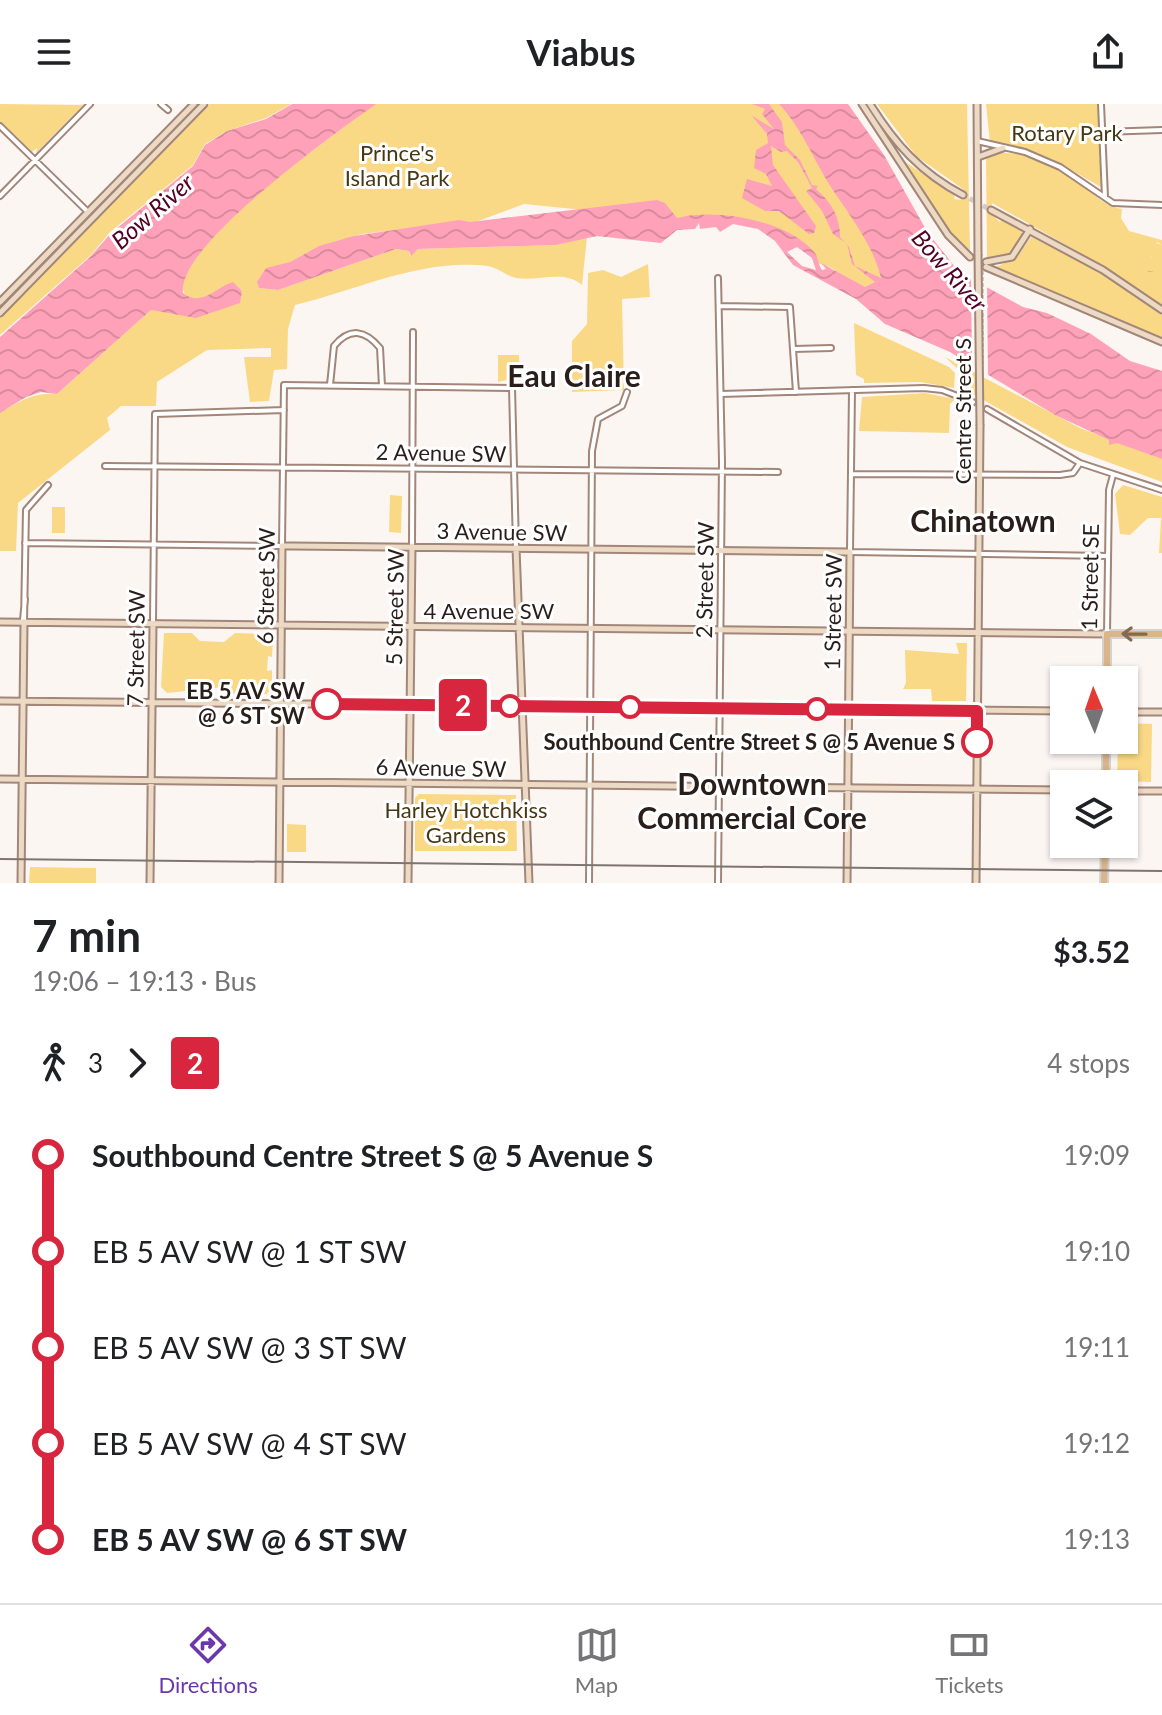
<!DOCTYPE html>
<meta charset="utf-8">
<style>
body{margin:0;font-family:Lato,sans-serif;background:#f2f2f2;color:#202124;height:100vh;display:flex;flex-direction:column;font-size:30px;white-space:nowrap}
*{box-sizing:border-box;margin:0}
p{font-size:26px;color:#757577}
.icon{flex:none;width:44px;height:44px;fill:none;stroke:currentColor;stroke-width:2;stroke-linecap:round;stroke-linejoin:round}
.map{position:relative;height:779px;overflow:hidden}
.panel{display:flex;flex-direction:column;background:#fff;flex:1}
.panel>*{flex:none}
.badge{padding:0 16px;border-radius:6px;font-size:28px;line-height:52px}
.needle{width:52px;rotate:358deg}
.controls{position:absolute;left:1050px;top:562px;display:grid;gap:16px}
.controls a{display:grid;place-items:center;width:88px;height:88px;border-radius:0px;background:#fff;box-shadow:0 2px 6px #0004;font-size:40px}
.map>.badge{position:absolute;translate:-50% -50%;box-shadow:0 0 0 4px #fff}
.legs{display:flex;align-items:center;gap:12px;height:88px;padding:0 32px;font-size:26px}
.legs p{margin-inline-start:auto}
.overview{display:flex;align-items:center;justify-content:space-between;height:136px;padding:0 32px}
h1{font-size:44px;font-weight:700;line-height:60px}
ul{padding:0 32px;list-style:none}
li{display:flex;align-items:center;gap:28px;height:96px;font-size:30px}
li i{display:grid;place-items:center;width:12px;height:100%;margin:0 10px;background:currentColor}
li i::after{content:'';width:20px;height:20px;margin:-10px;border:6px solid;border-radius:50%;background:#fff}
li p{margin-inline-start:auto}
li:first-child i{background:linear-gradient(#0000 50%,currentColor 0)}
li:last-child i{background:linear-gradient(currentColor 50%,#0000 0)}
header{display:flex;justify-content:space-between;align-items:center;height:104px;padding:0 32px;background:#fff;font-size:36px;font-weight:700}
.tabs{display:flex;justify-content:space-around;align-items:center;height:112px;border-top:2px solid #e0e0e0;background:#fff;font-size:22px;color:#757577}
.tabs a{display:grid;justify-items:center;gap:4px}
.tabs .active{color:#6c37ad}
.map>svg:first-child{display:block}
.green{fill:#fad986}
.forest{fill:url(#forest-crowns)}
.water{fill:url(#water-waves);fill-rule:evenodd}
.pier{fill:#fcf6f3}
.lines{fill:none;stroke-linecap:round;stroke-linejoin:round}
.street-tunnel{stroke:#d2cbc7;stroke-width:4;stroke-dasharray:4 2;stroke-linecap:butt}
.secondary-tunnel{stroke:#d2cbc7;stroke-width:5;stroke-dasharray:5 2.5;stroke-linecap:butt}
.street-casing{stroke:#a28679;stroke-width:8}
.secondary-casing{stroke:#a28679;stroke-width:9}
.primary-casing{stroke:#d4d2d1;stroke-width:10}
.street{stroke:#fff;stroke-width:4}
.secondary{stroke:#eddac4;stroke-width:5}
.primary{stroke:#dbb58a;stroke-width:6}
.tram{stroke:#7e7571;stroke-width:2}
.secondary-bridge-casing{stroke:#a28679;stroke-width:9;stroke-linecap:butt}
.secondary-bridge{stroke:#eddac4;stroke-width:5}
.oneway{stroke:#826a52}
.line-1-casing{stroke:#fff;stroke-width:18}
.line-1{stroke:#d7263d;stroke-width:12}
.stop-1-dot{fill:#fff;stroke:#d7263d;stroke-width:4}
.labels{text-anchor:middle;stroke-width:6;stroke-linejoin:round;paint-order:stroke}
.park-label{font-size:22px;fill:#473813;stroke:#fff}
.street-label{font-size:22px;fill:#291e19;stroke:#fff}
.stop-label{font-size:22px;font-weight:bold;fill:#291e19;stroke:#fff;text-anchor:end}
.water-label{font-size:24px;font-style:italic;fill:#520023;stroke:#fff}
.district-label{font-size:30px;font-weight:bold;fill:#291e19;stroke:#fff}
</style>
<header><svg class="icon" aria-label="menu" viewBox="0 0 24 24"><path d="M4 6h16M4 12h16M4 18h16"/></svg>Viabus<svg class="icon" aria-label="share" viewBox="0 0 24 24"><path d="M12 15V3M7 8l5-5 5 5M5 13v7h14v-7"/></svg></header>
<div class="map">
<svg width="1162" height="779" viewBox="0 0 1162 779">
<defs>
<pattern id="forest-crowns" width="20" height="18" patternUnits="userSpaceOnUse" patternTransform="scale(2)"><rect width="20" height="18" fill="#fad986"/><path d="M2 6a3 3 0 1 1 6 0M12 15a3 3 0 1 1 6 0" fill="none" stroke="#d6ba73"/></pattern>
<pattern id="water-waves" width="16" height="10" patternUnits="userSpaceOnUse" patternTransform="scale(2)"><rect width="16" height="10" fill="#ffa2b9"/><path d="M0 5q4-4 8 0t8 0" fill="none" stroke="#db8b9e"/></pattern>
</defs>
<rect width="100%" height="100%" fill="#fcf6f3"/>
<path class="green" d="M0 0 80 1 84 0 36 49 37 44 32 48 0 17Z
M210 0H291L266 14 227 27 205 40 193 61 110 128 91 151 0 231V214Z
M374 0H781C806 29 878 141 883 175L865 184 856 182 832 164 815 158 808 147 757 117 683 116 524 100 470 120 459 118 362 130 316 144 259 175 260 184 278 186 396 145 409 147 410 152 418 145 556 141 587 133 582 181C564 165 538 178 516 174 507 172 498 164 488 162 421 154 358 186 295 201L288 225 287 265 274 266 269 297 250 298 244 253H271V244L207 246 157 278 156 302H121L107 314 110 326 18 399 16 447H0V309C21 297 32 288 57 290L151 206 209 210 216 205 239 199 242 186 199 196 186 194 181 179 209 133 258 88Z
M877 0H967L970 147 950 128 901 55 955 91 954 95 964 96 963 85 916 52Z
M986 0H1098L1101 83 1052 55 1016 42 990 39Z
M994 49C1027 46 1058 63 1083 82 1095 91 1106 103 1122 105L1121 114 1129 127 1162 136V141L1157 138 1151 150 1155 167 1162 168V203L1103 162 992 99 991 110 1000 118 1002 115 1020 124 1023 132 1009 151 987 155 986 53Z
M1031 133 1097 165 1162 211V234L994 164 1017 153Z
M648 160 650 193 622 195 624 286 572 288V237L587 220 588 169 603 166 621 173Z
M854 219 949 263 955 269 954 284 920 278 864 279V275L856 271Z
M498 251H519L520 278 511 275 498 278Z
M945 253 1080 324 1162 355V378L1067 343 964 285 962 269Z
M925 289 955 295 950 300 949 329 859 327 862 293Z
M1123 381 1162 393V449H1159L1161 414H1148L1130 431 1120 430 1115 390Z
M390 391 402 392 401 429 389 428Z
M52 403H65V429H52Z
M164 529H192L200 537 224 538 235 529 267 530 273 537 272 553 268 552 267 567 272 566V582L267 590H233L224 583 167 589 161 583Z
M956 539H967L966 597H932L931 585H903L906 579 905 546 959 550Z
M1124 619 1152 620 1151 678 1117 677 1118 636H1124Z
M419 690 516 691 517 747H415V694Z
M287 720 306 721V748H287Z
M30 763 96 764V779H29Z"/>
<path class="forest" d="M1148 136 1162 141V168H1147L1152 153 1147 145Z"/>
<path class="water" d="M292 0H376C337 28 176 142 183 189 201 204 216 183 233 178L242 187 240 199 196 214 151 206 57 290 41 288 26 293 0 309V233L91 152 111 129 193 62 205 41 227 27 266 15Z
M752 0H769L782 18 785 41 800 56 812 81 818 82 816 85C832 99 840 113 840 133L849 143 855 162 881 174C873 139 846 107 827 77 811 50 800 22 779 0H848L884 51 928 129 959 168 1023 203 1047 209 1091 230 1130 257 1162 267V355L1117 339 1109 341V336L1055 311 950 248 885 220 856 195 793 161 775 137 758 125 733 120 720 128 716 123 700 125 699 119 695 125 677 126 661 139 597 132 556 141 418 145 411 152 409 147 396 145 278 186 259 184 257 178 266 164 290 158 319 142 354 132 459 116 470 118 657 96 665 99 677 114C716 104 788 116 815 149 818 153 818 160 822 166L826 165 821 159 865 183 875 178 852 160 847 140 833 130 822 107 806 87 812 84 798 58 787 47 781 48 771 42 773 61 816 122 814 129 809 130 779 107H765L742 94 747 75 772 82 766 70 754 64 756 46 768 39 767 30 752 12 774 25 762 10 765 5ZM797 143 812 154 816 166 802 162 787 148Z"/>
<path class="pier" d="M971 171 987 180 988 274 972 265Z"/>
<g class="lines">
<path class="street-tunnel" d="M982 161V302"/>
<path class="secondary-tunnel" d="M963 91 991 106"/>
<g class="street-casing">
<path id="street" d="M161 0 168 6
M1101 0 1105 93
M0 22 88 108
M1102 28 1162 26
M977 37 1025 48 1060 63 1113 99 1162 101
M0 92 90 0
M719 202 790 203 796 288
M794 245 831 244
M330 281 334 242C350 223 365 226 380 244L382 282
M852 286 850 448 1108 452
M721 290 924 284 942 286 973 298
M987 305 1080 359 1162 386
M105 362 778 368
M851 370 1060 371 1073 369 1080 359
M25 439 282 442 284 281 512 284 516 443
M412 442 413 228
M23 516 25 495
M24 518 26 406 48 381
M153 519 155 310 284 306
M1107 530 1109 386 1113 371
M589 779 592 347 598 315 622 302 627 288
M718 779 722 358 718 174"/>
</g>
<g class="secondary-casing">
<path id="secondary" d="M862 0 948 131 970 153
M870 0C895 40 921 69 963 91
M977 0 978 150
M978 53 1003 44
M991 106 1103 166 1162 206
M986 158 1012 153 1030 125
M986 163 1162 238
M0 198 194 0
M0 209 204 0
M516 444 529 779
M0 518 1107 530
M0 597 1064 607
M1124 608H1162
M0 675 1064 686
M1124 687H1162
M21 779 24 518
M150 779 153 519
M279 779 282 442H292L850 448 847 779
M408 779 412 442
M976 779 980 322"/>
</g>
<g class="primary-casing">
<path id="primary" d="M1107 576V530H1162
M1106 680V636
M1104 779 1105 740"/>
</g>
<use href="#street" class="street"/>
<use href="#secondary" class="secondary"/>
<use href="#primary" class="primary"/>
<path class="tram" d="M0 755 1162 767"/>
<g class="secondary-bridge-casing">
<path id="secondary-bridge" d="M978 150 980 322"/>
</g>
<use href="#secondary-bridge" class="secondary-bridge"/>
</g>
<defs><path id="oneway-shaft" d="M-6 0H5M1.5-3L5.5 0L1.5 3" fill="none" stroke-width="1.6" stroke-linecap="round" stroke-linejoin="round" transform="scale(2)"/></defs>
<use class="oneway" href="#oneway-shaft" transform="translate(1134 530) rotate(-179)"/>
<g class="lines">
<g class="line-1-casing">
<path id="line-1" d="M327 600 977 607V638"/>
</g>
<use href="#line-1" class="line-1"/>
</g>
<g class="stop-1-dot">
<circle cx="327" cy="600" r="14"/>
<circle cx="510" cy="602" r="10"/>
<circle cx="630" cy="603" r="10"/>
<circle cx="817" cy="605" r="10"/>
<circle cx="977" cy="638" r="14"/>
</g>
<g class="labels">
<g class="park-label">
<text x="1067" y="37">Rotary Park</text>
<text x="397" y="57">Prince's<tspan x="397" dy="25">Island Park</tspan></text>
<text x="466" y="714">Harley Hotchkiss<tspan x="466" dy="25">Gardens</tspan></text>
</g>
<g class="street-label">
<text transform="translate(963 307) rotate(-90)" y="8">Centre Street S</text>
<text transform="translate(441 349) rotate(1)" y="8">2 Avenue SW</text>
<text transform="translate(502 428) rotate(1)" y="8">3 Avenue SW</text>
<text transform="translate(1090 473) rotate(-89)" y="8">1 Street SE</text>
<text transform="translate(705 476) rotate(-89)" y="8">2 Street SW</text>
<text transform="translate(266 482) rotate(-89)" y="8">6 Street SW</text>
<text transform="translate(395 503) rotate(-89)" y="8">5 Street SW</text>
<text x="489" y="515">4 Avenue SW</text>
<text transform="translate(833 508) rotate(-89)" y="8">1 Street SW</text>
<text transform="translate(136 544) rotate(-89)" y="8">7 Street SW</text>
<text transform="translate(441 664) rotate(1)" y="8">6 Avenue SW</text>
</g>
<g class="stop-label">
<text x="305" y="595">EB 5 AV SW<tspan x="305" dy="25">@ 6 ST SW</tspan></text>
<text x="955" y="646">Southbound Centre Street S @ 5 Avenue S</text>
</g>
<g class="water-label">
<text transform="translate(153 108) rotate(-41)" y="8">Bow River</text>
<text transform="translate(949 167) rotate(49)" y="8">Bow River</text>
</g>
<g class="district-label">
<text x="574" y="283">Eau Claire</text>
<text x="983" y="428">Chinatown</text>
<text x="752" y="691">Downtown<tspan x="752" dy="34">Commercial Core</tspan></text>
</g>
</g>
</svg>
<div class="controls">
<a><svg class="needle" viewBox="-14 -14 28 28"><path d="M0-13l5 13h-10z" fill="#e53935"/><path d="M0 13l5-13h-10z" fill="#757577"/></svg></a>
<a><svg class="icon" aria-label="layers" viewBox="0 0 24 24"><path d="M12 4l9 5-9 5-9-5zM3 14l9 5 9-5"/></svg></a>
</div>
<b class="badge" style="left:463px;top:601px;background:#d7263d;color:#fff">2</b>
</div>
<section class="panel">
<div class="overview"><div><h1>7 min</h1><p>19:06 – 19:13 · Bus</p></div><b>$3.52</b></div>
<div class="legs"><svg class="icon" aria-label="walk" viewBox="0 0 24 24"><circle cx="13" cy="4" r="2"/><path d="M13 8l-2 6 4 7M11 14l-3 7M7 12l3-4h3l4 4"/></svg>3<svg class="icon" aria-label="forward" viewBox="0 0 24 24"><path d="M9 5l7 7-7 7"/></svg><b class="badge" style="background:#d7263d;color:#fff">2</b><p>4 stops</p></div>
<ul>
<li><i style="color:#d7263d"></i><b>Southbound Centre Street S @ 5 Avenue S</b><p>19:09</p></li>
<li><i style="color:#d7263d"></i><span>EB 5 AV SW @ 1 ST SW</span><p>19:10</p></li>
<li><i style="color:#d7263d"></i><span>EB 5 AV SW @ 3 ST SW</span><p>19:11</p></li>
<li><i style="color:#d7263d"></i><span>EB 5 AV SW @ 4 ST SW</span><p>19:12</p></li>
<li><i style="color:#d7263d"></i><b>EB 5 AV SW @ 6 ST SW</b><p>19:13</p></li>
</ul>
</section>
<nav class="tabs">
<a class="active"><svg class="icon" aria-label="directions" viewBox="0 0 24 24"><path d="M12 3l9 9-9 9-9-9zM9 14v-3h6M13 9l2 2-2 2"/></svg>Directions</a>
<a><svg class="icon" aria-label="map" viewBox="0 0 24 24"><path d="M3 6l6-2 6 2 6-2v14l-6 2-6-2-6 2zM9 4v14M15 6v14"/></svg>Map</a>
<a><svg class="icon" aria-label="tickets" viewBox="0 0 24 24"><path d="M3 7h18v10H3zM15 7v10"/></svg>Tickets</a>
</nav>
